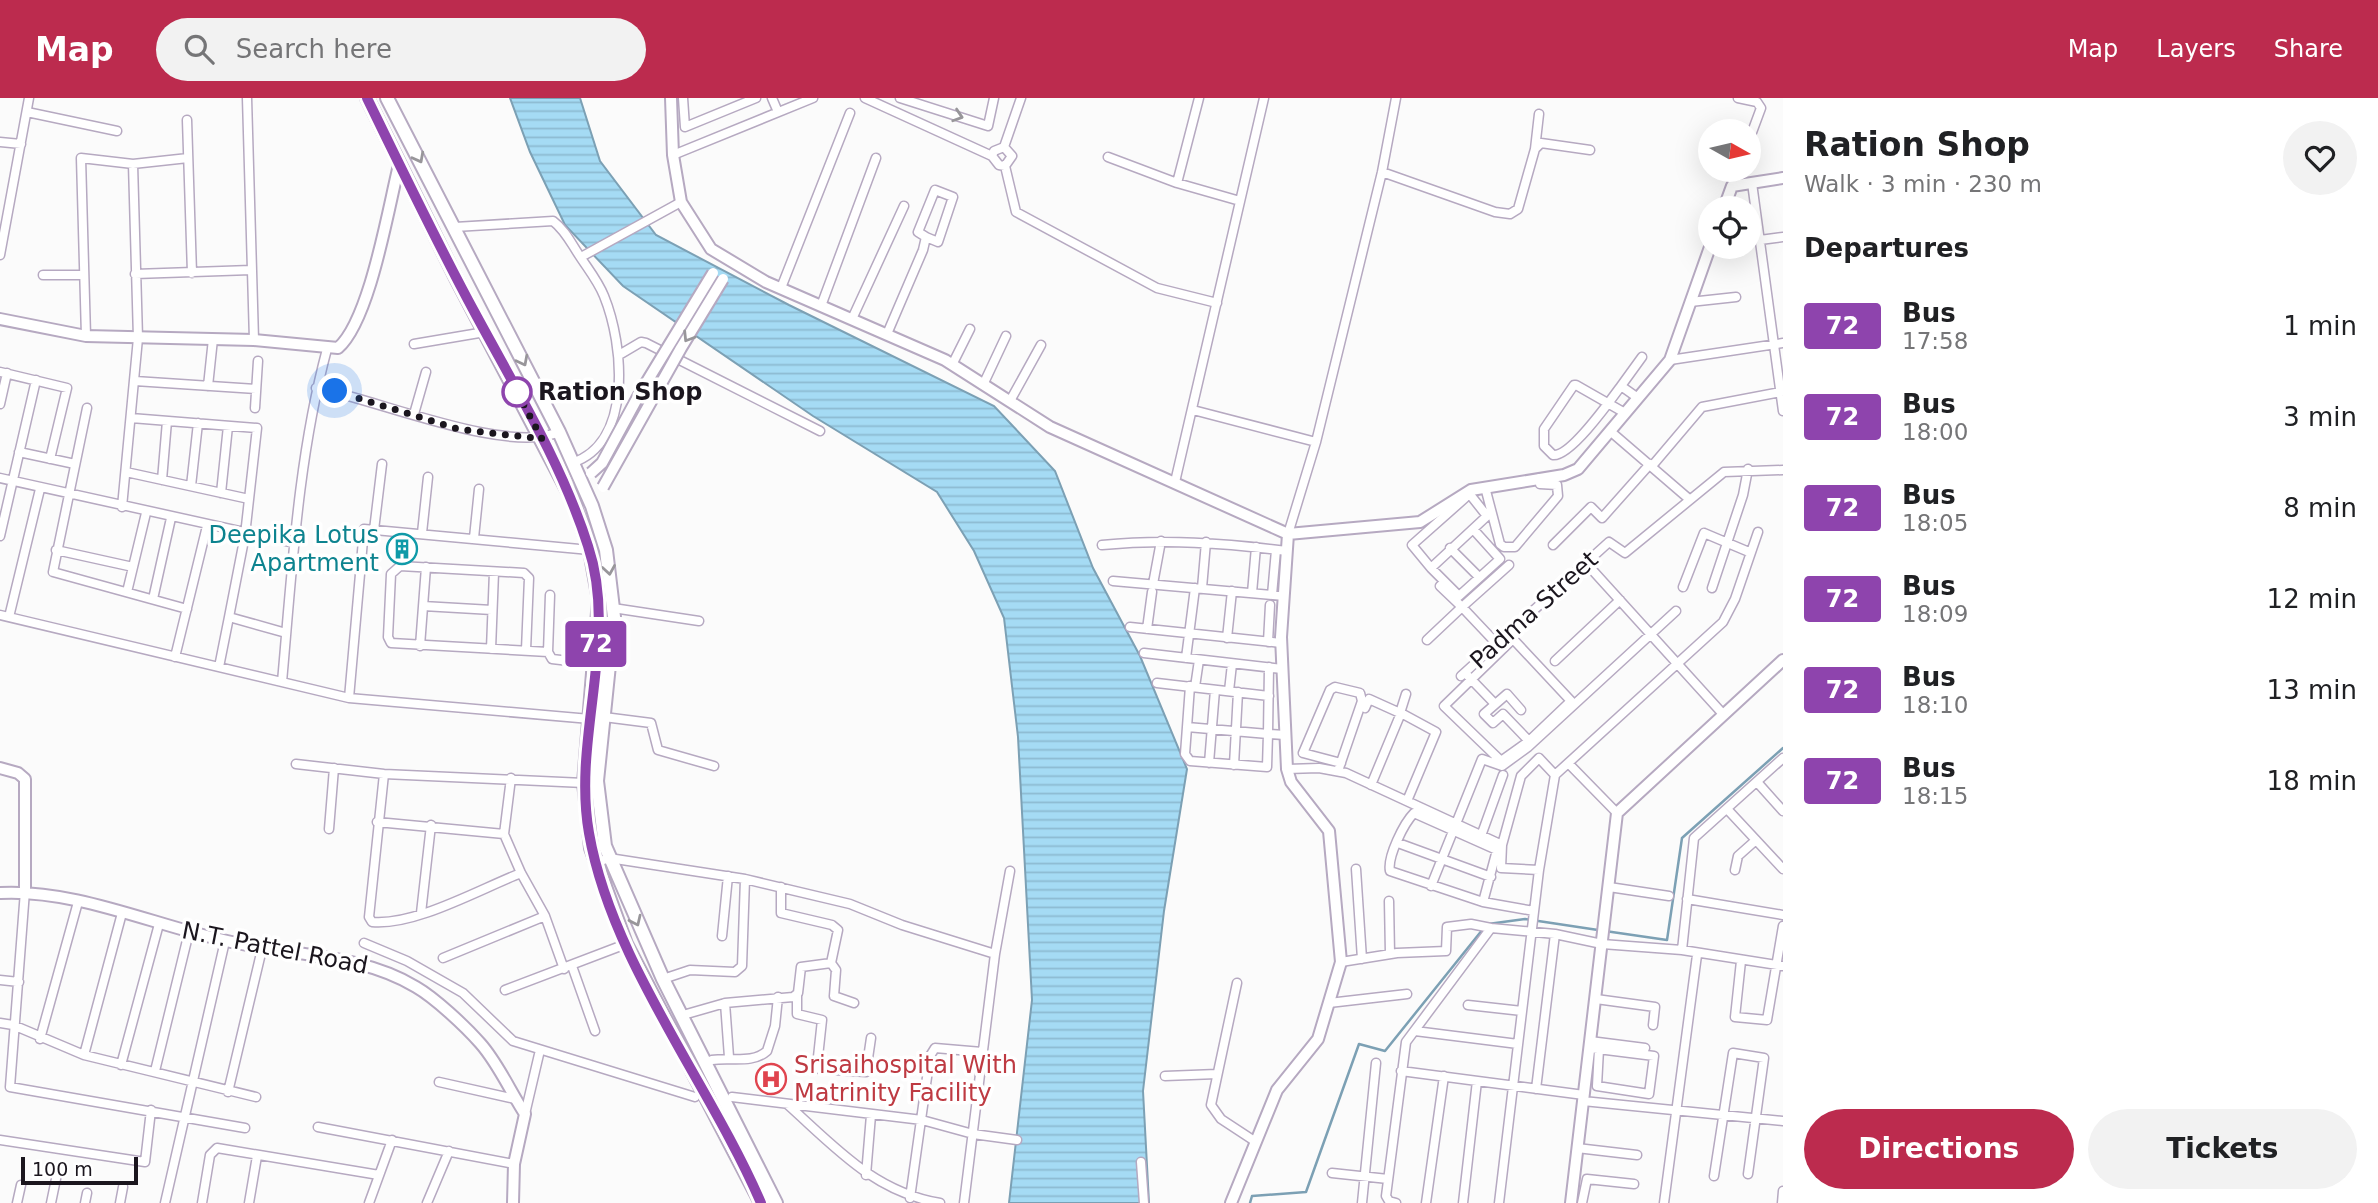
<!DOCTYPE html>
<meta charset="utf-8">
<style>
body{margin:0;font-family:"DejaVu Sans",sans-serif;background:#f2f2f2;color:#202124;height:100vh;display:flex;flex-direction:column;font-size:26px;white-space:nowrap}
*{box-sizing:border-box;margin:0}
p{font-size:23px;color:#757577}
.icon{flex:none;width:38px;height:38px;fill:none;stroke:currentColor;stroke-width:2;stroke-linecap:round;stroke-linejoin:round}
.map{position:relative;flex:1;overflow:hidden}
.drawer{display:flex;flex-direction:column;background:#fff;width:595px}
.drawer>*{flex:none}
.badge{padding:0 14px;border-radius:5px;font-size:24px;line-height:46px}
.needle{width:46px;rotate:98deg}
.tools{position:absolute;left:1698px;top:21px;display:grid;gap:14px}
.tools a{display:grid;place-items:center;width:63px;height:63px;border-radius:50%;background:#fff;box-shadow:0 7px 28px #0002;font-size:35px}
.scale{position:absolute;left:21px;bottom:18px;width:117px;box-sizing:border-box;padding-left:7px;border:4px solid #1b161e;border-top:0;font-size:19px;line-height:24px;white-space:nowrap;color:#1b161e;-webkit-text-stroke:5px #fff;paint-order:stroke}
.you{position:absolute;width:35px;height:35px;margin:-18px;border:5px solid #fff;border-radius:50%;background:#1a73e8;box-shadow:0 0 0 10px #1a73e833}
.map>.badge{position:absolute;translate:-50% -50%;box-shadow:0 0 0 4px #fff}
h2{padding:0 21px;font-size:26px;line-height:63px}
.round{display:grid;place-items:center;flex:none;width:74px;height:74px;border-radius:37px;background:#f2f2f2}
.head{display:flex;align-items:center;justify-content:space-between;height:119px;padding:0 21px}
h1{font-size:33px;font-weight:700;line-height:52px}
.action{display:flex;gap:14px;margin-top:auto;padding:14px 21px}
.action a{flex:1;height:80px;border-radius:42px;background:#bc2b4e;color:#fff;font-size:28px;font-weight:700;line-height:80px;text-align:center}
.action a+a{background:#f2f2f2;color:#202124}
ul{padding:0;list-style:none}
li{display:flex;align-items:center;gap:21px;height:91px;padding:0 21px}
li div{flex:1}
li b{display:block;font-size:26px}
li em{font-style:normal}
li .badge{min-width:77px;font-weight:700;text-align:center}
header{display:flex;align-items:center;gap:42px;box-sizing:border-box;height:98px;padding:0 35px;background:#bc2b4e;color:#fff}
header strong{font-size:33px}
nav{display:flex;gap:38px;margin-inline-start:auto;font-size:24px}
.search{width:490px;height:63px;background:#f2f2f2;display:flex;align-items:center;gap:18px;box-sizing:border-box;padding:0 24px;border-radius:38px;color:#757577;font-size:26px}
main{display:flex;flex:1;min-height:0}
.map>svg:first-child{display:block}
.water{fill:url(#water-rules);stroke:#7ca0b4;stroke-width:2}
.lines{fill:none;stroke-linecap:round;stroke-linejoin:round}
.stream{stroke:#7ca0b4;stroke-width:2.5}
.street-casing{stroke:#b6a9c1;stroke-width:11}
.secondary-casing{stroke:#b6a9c1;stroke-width:14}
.primary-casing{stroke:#b6a9c1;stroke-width:16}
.street{stroke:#fff;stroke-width:8}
.secondary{stroke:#fff;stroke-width:10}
.primary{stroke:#fff;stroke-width:12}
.secondary-bridge-casing{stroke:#b6a9c1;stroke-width:14;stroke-linecap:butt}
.secondary-bridge{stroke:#fff;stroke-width:10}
.oneway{stroke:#98969a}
.line-casing{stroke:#fff;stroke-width:16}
.line{stroke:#8e44ad;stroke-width:10}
.walk{stroke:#1b161e;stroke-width:7;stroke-dasharray:0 12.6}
.stop-dot{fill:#fff;stroke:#8e44ad;stroke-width:3.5}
.labels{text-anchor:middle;stroke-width:7;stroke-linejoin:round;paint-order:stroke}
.stop-label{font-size:24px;font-weight:bold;fill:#1b161e;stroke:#fff;text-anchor:start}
.culture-label{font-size:24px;fill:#0d838f;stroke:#fff;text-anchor:end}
.street-label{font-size:24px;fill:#1b161e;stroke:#fff}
.health-label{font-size:24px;fill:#be3a42;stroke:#fff;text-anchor:start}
</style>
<header>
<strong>Map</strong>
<div class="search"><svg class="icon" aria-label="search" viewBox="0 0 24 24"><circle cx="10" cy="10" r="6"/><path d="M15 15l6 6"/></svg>Search here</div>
<nav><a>Map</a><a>Layers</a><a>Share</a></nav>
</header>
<main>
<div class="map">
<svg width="1783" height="1105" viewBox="0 0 1783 1105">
<defs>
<pattern id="water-rules" width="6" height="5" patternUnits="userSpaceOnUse" patternTransform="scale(1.75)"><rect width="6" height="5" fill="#a5dbf4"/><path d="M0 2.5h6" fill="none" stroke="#8dbbd1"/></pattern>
</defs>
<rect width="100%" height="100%" fill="#fbfbfb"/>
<path class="water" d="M510 0H580L600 63 656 137 789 207 994 308 1055 373 1093 470 1140 558 1187 671 1164 813 1143 993 1149 1105H1009L1032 902 1018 639 1004 520 974 453 937 394 813 318 623 188 565 127 530 54Z"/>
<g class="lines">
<path class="stream" d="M1488 826 1525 821 1598 832
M1605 833 1667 842 1682 740 1783 650
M1250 1105 1252 1098 1306 1094 1359 946 1385 953 1483 831"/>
<g class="street-casing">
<path id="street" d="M247 0 254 242
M683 0 685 29 756 0
M772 0 778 14
M865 0 992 58 999 67 1005 68 1012 58 1004 49 994 53 992 58
M900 0 988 28 994 0
M1738 0 1757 4 1761 10 1748 45
M27 14 117 33
M187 22 192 175
M0 44 21 46
M1004 49 1021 0
M1535 51 1539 16
M673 57 813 0
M1108 59 1177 85 1240 103
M1005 68 1016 114 1157 190 1217 205
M1382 74 1495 114 1510 116 1518 111 1535 51 1541 45 1590 52
M1177 85 1199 0
M1752 85 1783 313
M1732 88 1738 72
M455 129 553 123C565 132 571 145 579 157 588 171 598 183 604 198 624 247 633 345 572 365
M1760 142 1783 139
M0 157 29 0
M581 159 681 104
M135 176 251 172
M43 177H83
M781 190 850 15
M1690 204 1736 199
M821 208 876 60
M852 221 904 108
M887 236 923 152 926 139 918 134 935 92 953 99 938 144 926 139
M86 238 81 60 133 66 188 60
M414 246 485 234
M619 257 641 244 646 245 820 333
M1670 262 1783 245
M952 267 970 231
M0 274 67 290 50 361
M135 283 256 291
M983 287 1006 238
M208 288 213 241
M1621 288 1642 259
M316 290C376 301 507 357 559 334
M1010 303 1041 247
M0 306 7 275
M87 310 53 474 187 511
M255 310 258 263
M1193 312 1316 344
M1625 315 1576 287H1574L1544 331V348L1553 357C1570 359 1610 303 1621 288L1638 300
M414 316 426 274
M131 320 257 330 245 437 229 519 286 535
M1610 333 1689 401
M19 354 75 366
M1652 368 1702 309 1781 294
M126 374 249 401
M0 380 294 445
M162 382 167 323
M1175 384 1264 0
M191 388 198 325
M1485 389 1500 446 1504 449H1515L1558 398 1557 387 1540 386V380
M221 395 228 328
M1465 400 1412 447 1431 470 1487 418 1468 394
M122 409 138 240 133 66
M374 432 382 366
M422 435 428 379
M1288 436 1316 344 1382 74 1396 0
M0 438 36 282
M474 440 479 391
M1102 447C1165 441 1224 445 1287 453
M1553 447 1591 409 1602 420 1650 366
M1450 450 1479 479
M56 452 133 469
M1586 465 1722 615
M1431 470 1459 498 1500 461 1473 431
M1113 483 1284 498
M1153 486 1161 443
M1683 489 1704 435 1749 454
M1202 490 1206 444
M1712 490 1743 397 1748 371
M127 494 146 415
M1252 495 1256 449
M1272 497 1276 452
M153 501 171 420
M423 508 492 512
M613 510 699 523
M0 517 349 600 590 621
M9 519 40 391
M1130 529 1281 545
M1147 531 1152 494
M1227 540 1232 493
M1513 541 1571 603 1529 643 1501 663 1444 608Z
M1427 542 1462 509 1440 488
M1268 544 1270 507
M1496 545 1462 509 1509 467
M420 548 426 469
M491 551 494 474
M526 552 529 480 524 475 400 468 391 476 388 539 391 545 548 554 552 561 595 566
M548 554 550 497
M1144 555 1282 571
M175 559 207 428
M1186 560 1195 490
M1555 563 1620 502
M219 569 229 519
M1269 569 1268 636 1187 629 1185 656 1190 663 1267 669 1268 636 1285 637
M1461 578 1609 444 1625 455 1724 374 1783 372
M1468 578 1495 606
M282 584C292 473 298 359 327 251
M1157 585 1269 598
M1195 589 1199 562
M1229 593 1232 566
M349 600 364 431 590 452
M1365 610 1369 601 1400 615 1406 596
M1521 612 1507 596 1484 616 1493 625 1503 616 1529 643
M604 619 651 625 658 652 714 668
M1187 629 1190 588
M1209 665 1215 592
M296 666 384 676 584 685
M1569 666 1617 715
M1234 667 1238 594
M1287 671 1319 670 1346 675 1502 747 1501 770 1539 772
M1338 673 1362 603 1360 595 1335 589 1330 592 1303 655 1341 665
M384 676 369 819 372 824C415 828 480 791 521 775
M511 680 504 736 521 775 545 818 564 871
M1757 684 1783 713
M1371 687 1401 615 1436 634 1407 703
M1728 712 1783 771
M1414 715 1497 752 1483 804 1390 773C1387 759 1404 725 1414 715Z
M377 724 504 736
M329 731 334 670
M1481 738 1503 677
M1398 745 1491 779
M1502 747 1521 678 1539 660 1555 677
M595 765 609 760 745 781 850 806 902 827 995 856
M1356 771 1362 861
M1735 772 1738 758 1756 742
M1431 788 1482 661 1502 668 1528 649 1676 513
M1609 789 1669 798
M25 793 10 989 245 1030
M1687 801 1783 817
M1389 803 1390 856
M1483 804 1534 813
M421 815 431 727
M722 838 728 778
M364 845 407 863 463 895 513 943 695 999
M1682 852 1694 740 1783 660
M443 860 545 818
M1741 863 1735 919 1767 922 1783 828
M1341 864 1397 855 1446 853 1447 829 1471 826 1491 830
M831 865 836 872 834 898 854 905
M572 868 595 933
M663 881 690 872 735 874 742 868 745 781
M0 882 19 884
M1237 885 1211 1007 1221 1021 1256 1044
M505 892 626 846
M797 897V916L822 922 817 968 819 971 866 974 871 940
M1596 901 1655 909 1653 927
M725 905 729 959
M1329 905 1407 896
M1468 907 1522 913
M683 917 725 905 793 899 798 895 801 869 831 865 838 832 832 827 781 815V789
M0 925 13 927 84 957 256 999
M1415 933 1518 946
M40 941 78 804
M1590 943 1645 950
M1590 950 1654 958 1649 996 1597 988 1599 951
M84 957 122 815
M712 962C730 959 753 966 767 953L775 928 778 899
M121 967 159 826
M155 973 189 834
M1401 973 1584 997
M1165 978 1217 976
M439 984 515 1001
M1536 991 1555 836
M228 994 262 851
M732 999 922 1022 973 1036 1017 1042
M1583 1003 1783 1023
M787 1006C835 1049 874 1094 940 1105
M525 1016 540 952
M318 1029 514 1066
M0 1042 145 1064 151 1012
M1577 1050 1637 1057
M1141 1064 1144 1105
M1332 1075 1388 1081
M866 1077 871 1017
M1714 1078 1733 955 1764 960 1748 1076
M910 1100 930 958 935 950 982 954
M17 1105 21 1087
M51 1105 57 1076
M85 1105 87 1095
M120 1105 123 1089
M165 1105 225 843
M202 1105 210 1057 217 1050 379 1077
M249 1105 257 1058
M369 1105 392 1042
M427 1105 449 1053
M964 1105 995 856 1010 773
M1362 1105 1376 965
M1396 1105 1389 1103 1386 1098 1406 944 1491 830 1555 836 1602 846 1682 852 1783 868
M1426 1105 1444 978
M1463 1105 1477 983
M1499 1105 1539 772 1555 677 1723 524 1735 501 1758 434
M1582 1105 1587 1081 1634 1086
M1664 1105 1697 857
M1782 1105 1783 1093"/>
</g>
<g class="secondary-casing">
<path id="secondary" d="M671 0 673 57 681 104 711 151 766 184 945 262 1050 329 1288 436 1420 424 1471 392 1564 377 1578 371 1670 262 1710 149
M1724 110 1732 88 1783 80
M0 221 86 238 254 242 338 250C370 222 388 111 399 67
M0 670 18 675 25 681V793
M0 795C76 791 153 827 227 843 290 858 360 855 416 889 435 900 465 928 480 945 498 965 510 993 525 1016L514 1066 513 1105
M1231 1105 1277 992 1318 941 1341 864 1329 733 1291 684 1287 671 1281 539 1288 436
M1571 1105 1617 715 1783 562"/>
</g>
<g class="primary-casing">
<path id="primary" d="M367 0 456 180 573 403 590 452 599 502 584 685 591 750 626 846 761 1105
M387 0 559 334 592 408 606 452 614 519 597 683 605 748 663 881 776 1105"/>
</g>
<use href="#street" class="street"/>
<use href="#secondary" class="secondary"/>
<use href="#primary" class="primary"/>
<g class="secondary-bridge-casing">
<path id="secondary-bridge" d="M591 375 602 365 640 295 713 175
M603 389 681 250 723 181"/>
</g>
<use href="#secondary-bridge" class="secondary-bridge"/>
</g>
<defs><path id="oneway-chevron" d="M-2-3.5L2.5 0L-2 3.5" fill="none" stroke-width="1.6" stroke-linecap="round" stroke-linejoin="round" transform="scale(1.75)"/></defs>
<g class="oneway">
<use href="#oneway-chevron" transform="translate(958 18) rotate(18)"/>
<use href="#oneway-chevron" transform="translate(419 60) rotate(62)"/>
<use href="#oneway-chevron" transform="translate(688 239) rotate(122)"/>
<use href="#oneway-chevron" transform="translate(523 263) rotate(63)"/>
<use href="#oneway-chevron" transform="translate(609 472) rotate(81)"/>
<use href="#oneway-chevron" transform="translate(636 823) rotate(65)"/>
</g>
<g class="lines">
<g class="line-casing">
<path id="line" d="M367 0C402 72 437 145 475 215 516 291 562 366 588 448 619 541 572 640 589 735 611 863 710 986 761 1105"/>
</g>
<use href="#line" class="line"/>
<path class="walk" d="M335 293 458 331 542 341 517 294"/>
</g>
<defs>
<g id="building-ring" transform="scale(1.575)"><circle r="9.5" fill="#fff" stroke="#0f9aa8" stroke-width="1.5"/><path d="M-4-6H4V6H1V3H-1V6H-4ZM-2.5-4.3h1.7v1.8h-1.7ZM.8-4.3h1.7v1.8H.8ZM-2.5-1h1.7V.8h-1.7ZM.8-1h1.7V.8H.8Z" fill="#0f9aa8"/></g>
<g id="hospital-ring" transform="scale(1.575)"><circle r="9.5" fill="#fff" stroke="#e0444e" stroke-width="1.5"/><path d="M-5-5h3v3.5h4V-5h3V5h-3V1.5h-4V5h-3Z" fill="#e0444e"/></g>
</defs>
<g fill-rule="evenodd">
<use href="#building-ring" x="402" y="451"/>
<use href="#hospital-ring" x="771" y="981"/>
</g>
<circle class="stop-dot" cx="517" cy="294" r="14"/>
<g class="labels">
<g class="stop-label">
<text x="538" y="302">Ration Shop</text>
</g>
<g class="culture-label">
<text x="379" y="445">Deepika Lotus<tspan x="379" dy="28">Apartment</tspan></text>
</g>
<g class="street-label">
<text transform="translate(1534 512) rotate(-42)" y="8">Padma Street</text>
<text transform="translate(275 850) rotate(11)" y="8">N.T. Pattel Road</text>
</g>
<g class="health-label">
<text x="794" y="975">Srisaihospital With<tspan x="794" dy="28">Matrinity Facility</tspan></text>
</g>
</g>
</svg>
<div class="tools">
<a><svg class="needle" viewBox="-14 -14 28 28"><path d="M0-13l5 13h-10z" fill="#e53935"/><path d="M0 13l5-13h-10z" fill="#757577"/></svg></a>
<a><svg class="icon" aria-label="locate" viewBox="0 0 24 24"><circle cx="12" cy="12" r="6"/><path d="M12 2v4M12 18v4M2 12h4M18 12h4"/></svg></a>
</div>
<div class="scale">100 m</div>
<div class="you" style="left:335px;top:293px"></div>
<b class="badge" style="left:596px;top:546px;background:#8e44ad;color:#fff">72</b>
</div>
<section class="drawer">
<div class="head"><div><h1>Ration Shop</h1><p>Walk · 3 min · 230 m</p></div><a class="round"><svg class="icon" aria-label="heart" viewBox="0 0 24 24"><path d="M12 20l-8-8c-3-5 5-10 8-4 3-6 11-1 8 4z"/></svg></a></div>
<h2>Departures</h2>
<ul>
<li><span class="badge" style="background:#8e44ad;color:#fff">72</span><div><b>Bus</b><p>17:58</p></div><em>1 min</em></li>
<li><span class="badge" style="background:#8e44ad;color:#fff">72</span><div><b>Bus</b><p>18:00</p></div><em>3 min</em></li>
<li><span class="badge" style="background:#8e44ad;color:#fff">72</span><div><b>Bus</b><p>18:05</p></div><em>8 min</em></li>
<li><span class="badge" style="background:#8e44ad;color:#fff">72</span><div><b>Bus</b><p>18:09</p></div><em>12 min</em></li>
<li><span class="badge" style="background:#8e44ad;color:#fff">72</span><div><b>Bus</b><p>18:10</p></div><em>13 min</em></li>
<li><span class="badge" style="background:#8e44ad;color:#fff">72</span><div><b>Bus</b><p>18:15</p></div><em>18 min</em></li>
</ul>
<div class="action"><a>Directions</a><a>Tickets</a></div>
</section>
</main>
